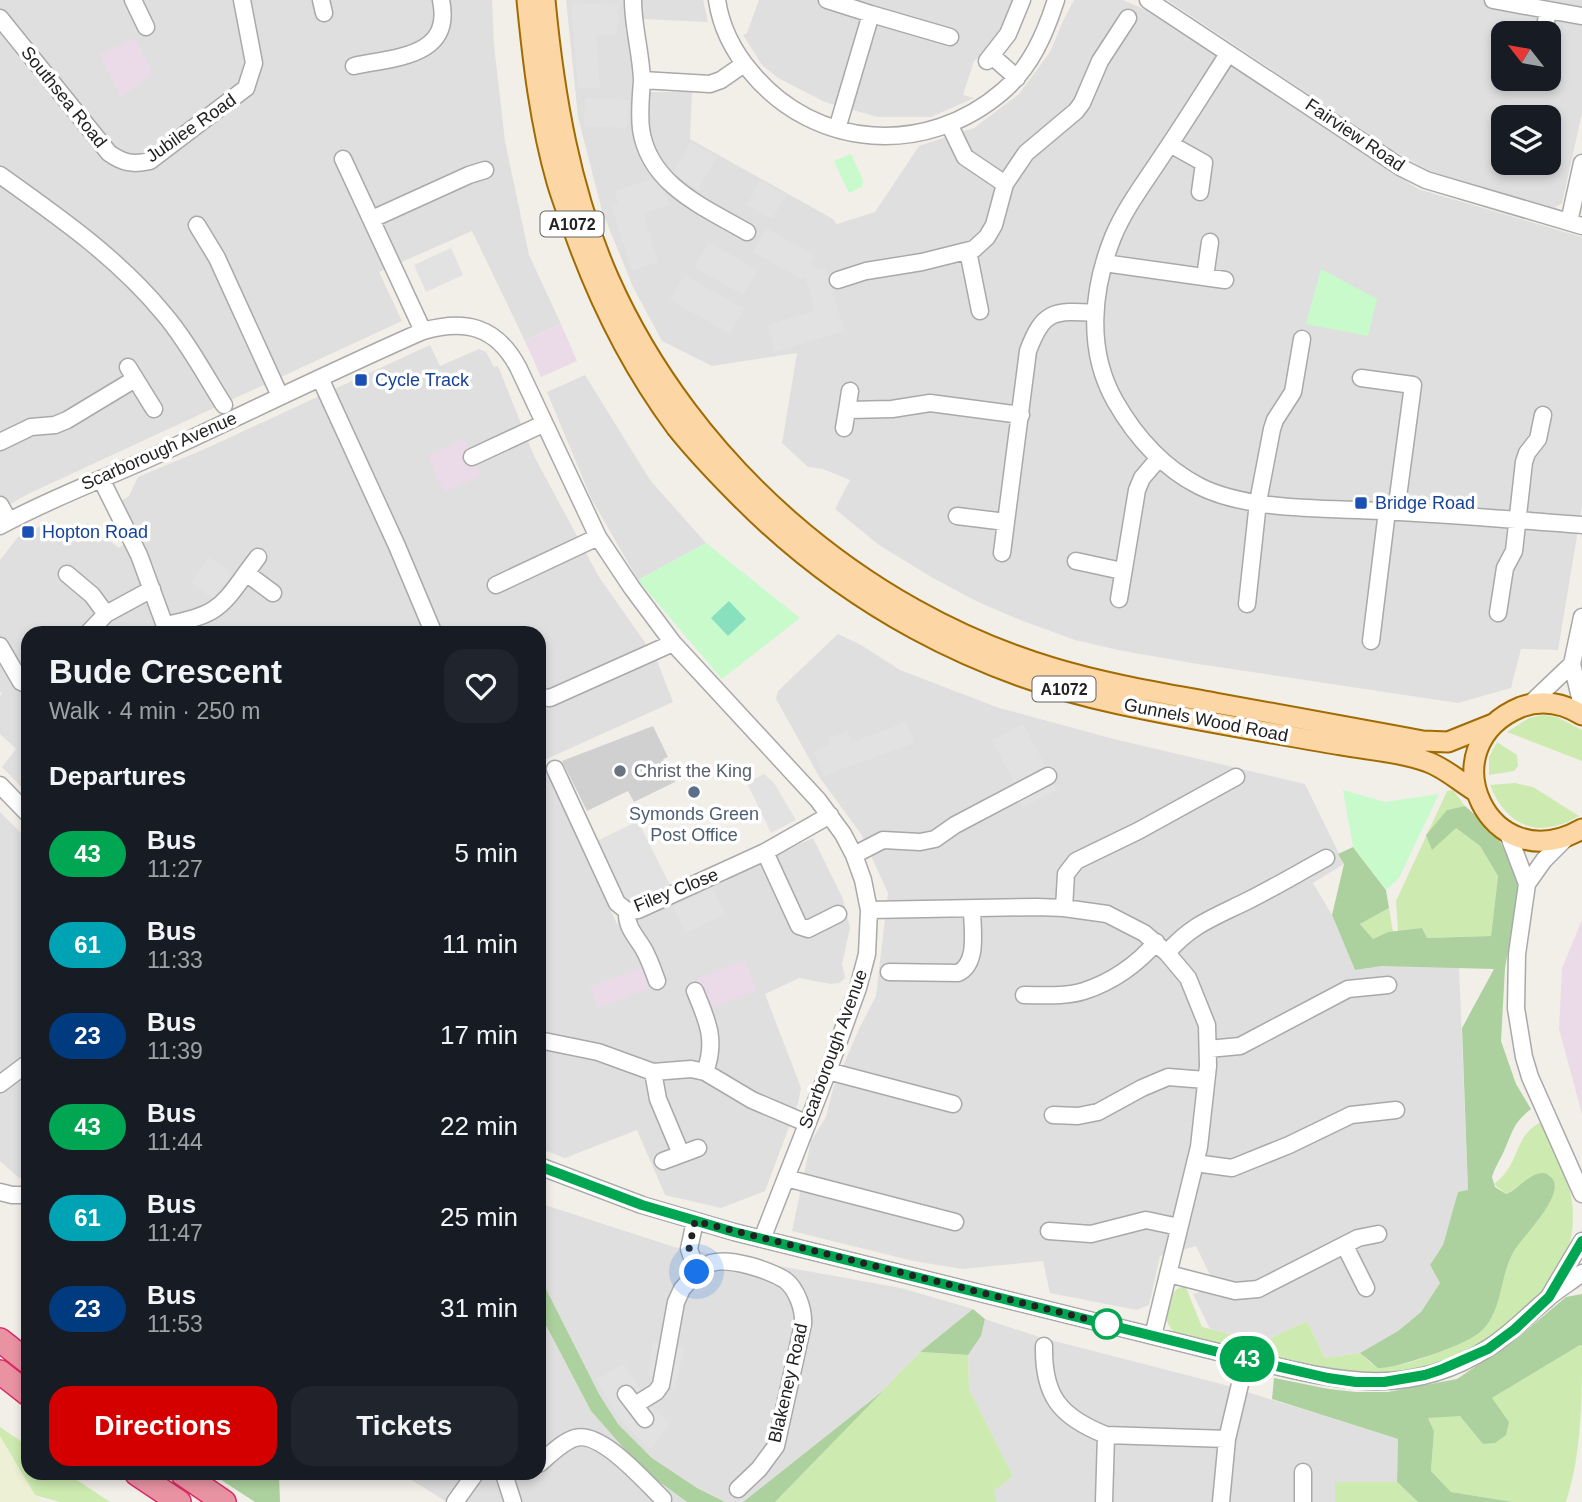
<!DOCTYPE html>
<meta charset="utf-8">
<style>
body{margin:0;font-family:Helvetica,sans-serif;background:#20242c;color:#f1f3f6;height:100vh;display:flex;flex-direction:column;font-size:26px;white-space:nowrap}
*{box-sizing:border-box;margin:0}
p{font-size:23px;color:#9ea1a6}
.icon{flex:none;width:38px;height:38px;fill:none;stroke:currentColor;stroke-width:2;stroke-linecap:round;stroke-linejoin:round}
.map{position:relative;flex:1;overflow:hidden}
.panel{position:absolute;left:21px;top:626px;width:525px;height:854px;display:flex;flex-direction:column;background:#171b24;border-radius:21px;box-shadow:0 4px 10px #0003}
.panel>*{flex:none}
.badge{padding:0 14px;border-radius:23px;font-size:24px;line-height:46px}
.needle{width:46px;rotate:301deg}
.fabs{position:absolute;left:1491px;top:21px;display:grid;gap:14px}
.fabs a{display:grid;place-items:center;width:70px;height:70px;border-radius:14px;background:#171b24;box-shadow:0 4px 10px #0003;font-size:35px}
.you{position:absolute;width:35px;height:35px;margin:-18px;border:5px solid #fff;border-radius:50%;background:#1a73e8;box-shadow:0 0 0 10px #1a73e833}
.map>.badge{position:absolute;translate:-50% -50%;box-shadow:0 0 0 4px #fff}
h2{padding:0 28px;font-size:26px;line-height:63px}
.round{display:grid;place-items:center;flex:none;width:74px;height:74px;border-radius:21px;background:#20242c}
.head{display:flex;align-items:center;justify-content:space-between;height:119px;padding:0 28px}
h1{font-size:33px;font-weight:700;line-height:52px}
.cta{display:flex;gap:14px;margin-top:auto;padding:14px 28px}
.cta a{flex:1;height:80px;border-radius:21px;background:#d40000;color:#fff;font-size:28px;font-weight:700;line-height:80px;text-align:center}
.cta a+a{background:#20242c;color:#f1f3f6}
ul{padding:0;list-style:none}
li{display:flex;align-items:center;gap:21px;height:91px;padding:0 28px}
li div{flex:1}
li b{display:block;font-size:26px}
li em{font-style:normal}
li .badge{min-width:77px;font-weight:700;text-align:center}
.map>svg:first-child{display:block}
.residential{fill:#e0dfdf;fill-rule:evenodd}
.industrial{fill:#ebdbe8}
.religious{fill:#d0d0d0}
.farmland{fill:#eef0d5}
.grass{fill:#cdebb0}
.forest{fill:#add19e}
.park{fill:#c8facc}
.pitch{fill:#88e0be}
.parking{fill:#e2e2e2}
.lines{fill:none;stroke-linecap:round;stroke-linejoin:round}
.minor-casing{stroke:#a9a9a9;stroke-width:19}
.major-casing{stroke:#a06b00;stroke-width:23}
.highway-casing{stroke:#dc2a67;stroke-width:26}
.minor{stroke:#fff;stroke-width:16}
.major{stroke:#fcd6a4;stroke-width:19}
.highway{stroke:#e892a2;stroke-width:23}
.line-casing{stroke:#fff;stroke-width:16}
.line{stroke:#00a651;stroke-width:10}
.walk{stroke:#222;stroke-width:7;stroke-dasharray:0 12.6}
.transit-dot{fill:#1a4fb4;stroke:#fff;stroke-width:2.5}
.worship-dot{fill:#6b7280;stroke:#fff;stroke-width:2.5}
.service-dot{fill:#5c6f8a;stroke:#fff;stroke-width:2.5}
.stop-dot{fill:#fff;stroke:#00a651;stroke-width:3.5}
.labels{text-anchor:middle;stroke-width:7;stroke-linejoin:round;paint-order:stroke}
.shield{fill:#fff;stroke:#646464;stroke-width:2}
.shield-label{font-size:16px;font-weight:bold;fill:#222}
.street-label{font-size:18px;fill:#222;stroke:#fff}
.transit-label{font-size:18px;fill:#164399;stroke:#fff;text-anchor:start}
.worship-label{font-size:18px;fill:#5b616d;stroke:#fff;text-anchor:start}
.service-label{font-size:18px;fill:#4e5e75;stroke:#fff}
</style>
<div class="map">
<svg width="1582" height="1502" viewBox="0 0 1582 1502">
<rect width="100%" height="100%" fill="#f2efe9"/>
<path class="residential" d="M0 0H492L494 45 505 141 529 255 561 324 525 341 472 231 379 272 402 321 28 494 0 510Z
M566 0H703L708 22 643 19 625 28 632 51V92H692L690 139 833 219 837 224 875 212 919 146 974 128 1019 94 1050 52 1064 19 1074 0H1123L1148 11 1418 189 1582 237V506L1558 650 1521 649 1511 688 1458 703 1192 663 1118 650 1075 640 1023 621 978 602 933 578 879 545 835 509 850 480 823 469 808 467 782 443 797 353 712 366 662 341 633 287 602 211 578 117Z
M759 0H1016L997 40 974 61 963 95 974 98 931 117H878L825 102 778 78 762 65 743 35 747 33Z
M1167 0H1582V113L1562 203 1555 208 1449 179 1429 171 1391 149ZM1503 33H1549V79H1503ZM1503 117H1549V163H1503Z
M430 345 440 366 479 349 486 352 494 367 498 366 534 456 599 577 656 658 673 702 542 761 617 924 813 838 843 899 850 928 842 964 845 978 839 983 831 984 799 978 765 994 801 1088 798 1103 765 1191 721 1208 665 1195 637 1130 565 1158 546 1151 539 1131V634H28V794L2 767 16 749 0 734V696L2 693 0 692V560L18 537 49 522 74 540 87 523 119 548 135 533 119 502 129 496 138 477 207 448Z
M585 375 650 480 706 543 638 580 591 498 547 392Z
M838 634 861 645 900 670 999 708 1114 739 1305 784 1344 864 1313 883 1332 915 1355 970 1381 966H1459L1468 1191 1458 1192 1443 1245 1430 1265 1440 1283 1421 1312 1398 1331 1360 1353 1325 1358 1307 1321 1262 1342 1210 1329 1193 1294 1206 1290 1211 1277 1196 1246 1160 1256 1149 1305 1137 1310 1050 1293 1043 1261 963 1269 913 1261 792 1231 811 1141 826 1117 833 1089 859 1029 876 996 888 893 861 834 820 778 776 699 778 691Z
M0 812 28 840V1178H19L0 1161Z
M539 1203 674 1247 901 1288 973 1309 920 1352 883 1391 743 1502H725L697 1488 652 1458 618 1424 599 1394 539 1275Z
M539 1312 591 1411 643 1470 687 1502H447L402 1474H539Z
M985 1319 1039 1337 1225 1385 1398 1439 1397 1482H1336L1335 1502H997L993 1491 1013 1476 969 1389 968 1355 981 1336Z"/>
<path class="industrial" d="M135 38 153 73 121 97 100 55Z
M561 324 577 361 541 377 525 341Z
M464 439 481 475 444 492 428 455Z
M1582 920V1114L1559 1029 1562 968Z
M745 960 756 991 708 1009 697 978Z
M641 967 650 988 598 1008 590 987Z"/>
<path class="religious" d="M653 726 668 757 663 759 675 782 634 802 628 791 587 811 562 761Z"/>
<path class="farmland" d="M0 1436 35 1495 45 1502H0Z"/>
<path class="grass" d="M1543 715 1557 717 1582 730V761L1507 732 1529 718Z
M1497 742 1517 755 1518 766 1514 771 1489 775V757Z
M1515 783 1533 787 1579 816C1540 839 1507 828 1490 785Z
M1453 790 1465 806 1447 810 1456 828 1480 846 1498 876 1491 936 1427 938 1422 928 1398 931 1396 901 1447 791Z
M1389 908 1393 932 1373 939 1360 924Z
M1541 1122C1556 1151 1573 1182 1573 1216 1575 1301 1460 1369 1385 1374 1320 1379 1241 1350 1177 1334 1158 1321 1164 1292 1185 1285L1202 1327 1262 1342 1307 1321 1325 1358 1360 1353 1372 1364C1382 1364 1393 1366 1404 1364 1414 1363 1470 1340 1478 1334 1500 1318 1500 1271 1516 1247 1528 1230 1565 1196 1550 1175L1528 1180 1506 1194 1494 1184C1522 1163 1512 1137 1541 1122Z
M1580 1345 1582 1346C1582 1399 1582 1453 1566 1502H1513L1451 1492 1431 1471 1434 1431 1428 1418 1460 1415 1483 1444 1492 1398Z
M920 1352 968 1355 969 1389 1013 1476 994 1491 997 1502H775Z
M0 1427 28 1446V1474H68L110 1502H60L35 1495 0 1436Z
M1335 1482H1397L1418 1502H1335Z"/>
<path class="forest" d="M1465 806 1495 833 1509 857 1519 890 1505 968 1501 1041 1516 1084 1531 1109C1513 1123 1513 1131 1504 1151 1500 1160 1495 1167 1492 1177L1495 1187 1506 1194C1519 1190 1538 1162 1552 1178 1566 1195 1523 1236 1514 1251 1499 1276 1503 1314 1479 1333 1465 1345 1396 1369 1378 1368L1360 1353 1398 1331 1421 1312 1440 1283 1430 1265 1443 1245 1458 1192 1468 1190 1462 1028 1494 969 1382 966 1355 970 1332 915 1344 864 1338 854 1353 847 1386 890 1389 908 1360 924 1373 939 1388 932 1422 928 1427 938 1491 936 1498 876 1480 846 1456 828 1432 850 1426 835 1447 810Z
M539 1275 599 1394 618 1424 652 1458 697 1488 725 1502H687L643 1470 591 1411 539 1312Z
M1582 1294V1346L1580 1345 1492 1398 1509 1422 1506 1435 1495 1443 1483 1444 1460 1416 1428 1418 1434 1431 1431 1471 1451 1492 1513 1502H1418L1397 1482 1398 1439 1272 1399 1274 1378 1329 1389 1356 1392H1388L1457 1379 1516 1339 1566 1297Z
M973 1309 985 1319 981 1336 968 1355 920 1352Z
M883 1391 775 1502H743Z
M212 1474H279L280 1502H255Z"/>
<path class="park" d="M851 154 863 180 862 187 849 193 834 161Z
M1321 269 1377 299 1368 336 1306 324Z
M706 543 800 618 722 679 638 580Z
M1343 790 1385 802 1439 794 1399 878 1386 890 1353 847Z"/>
<path class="pitch" d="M729 601 746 619 728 636 711 618Z"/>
<path class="parking" d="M571 3 619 5 617 35H596L600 87 578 89Z
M585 98 629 100 627 128 584 126Z
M691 142 717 157 698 190 673 173Z
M652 179 666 194 669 205 643 214 658 262 632 271 611 205 618 203 614 191Z
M760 181 786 195 772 219 747 205Z
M766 228 815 256 811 262 818 270 826 268 844 331 775 352 767 325 815 311 805 276 802 279 753 252Z
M709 242 758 270 743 295 694 267Z
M451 248 463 275 426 292 414 265Z
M685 275 744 309 730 334 670 300Z
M210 557 232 574 213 599 191 582Z
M906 722 914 743 823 776 814 751 831 745 829 738 848 731 852 742Z
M1023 724 1058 790 1022 808 1013 791 1017 788 992 740Z
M764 774 774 783 796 820 771 833 747 783Z
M638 821 670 885 631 902 625 899 597 841Z
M712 888 725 914 686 933 673 907Z
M653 1341 684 1347 675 1390 648 1374Z
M624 1364 651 1406 670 1424 651 1449 628 1428 616 1413 596 1379Z"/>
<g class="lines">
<g class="minor-casing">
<path id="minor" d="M133 0 146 27
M321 0 324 13
M633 0C633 27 641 53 642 80L710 84 721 80 744 64
M717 0C721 27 733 51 751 72 815 150 927 157 1003 91 1031 67 1045 34 1056 0
M827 0 871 14 837 129
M1148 0 1402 168 1426 180 1582 226
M1493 0 1581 16
M871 14 950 37
M0 18 109 153C123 163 133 165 150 161L246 88 254 63 242 0
M1544 33 1548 10
M1228 54C1206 88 1185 122 1162 156 1145 182 1125 208 1113 237 1092 289 1086 350 1115 401 1135 436 1162 467 1199 486 1247 511 1328 508 1381 511 1448 514 1515 520 1582 525
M992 56 1017 78
M987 61 1008 34 1022 0
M354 66C396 57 453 57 441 0
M642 80C641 96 639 112 641 129 649 185 704 207 747 232
M949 124 965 157 1005 184 1026 153 1076 111 1082 103 1100 61 1128 18
M1170 144 1204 163 1200 192
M343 159 423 331
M0 175C59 217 118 258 164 314 187 341 205 375 224 405
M372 219 469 175 485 170
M1569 222 1582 163
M197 225 217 258 280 396
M968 251 980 311
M1104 263 1225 280
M1205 277 1210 242
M838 280 866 271 922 262 974 249 987 237 994 225 1005 184
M128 367 154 409
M320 378 397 546 434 634
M1361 378 1413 385 1396 512
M847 410 850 391
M844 428 847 410 892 409 930 403 1021 415
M0 442 31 427 55 425 67 420 135 379
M472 457 543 424
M101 479 139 555 168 634
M0 505 9 521
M957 516 1006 522
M0 526C58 494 121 473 180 444 261 406 341 367 423 331 465 319 496 326 518 367L598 537 632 588 673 643 818 800 843 834 854 855 863 880 869 910 867 954 858 988 828 1071 762 1239
M1002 553 1028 351C1043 311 1053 310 1095 313
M1076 561 1122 571
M246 573 258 557
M67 574 92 595 106 614
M496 585 598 537
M1119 599 1137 490 1142 478 1159 458
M1247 604 1258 502 1272 429 1275 420 1293 392 1302 339
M1498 613 1505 568 1514 551 1524 462 1527 453 1538 439 1543 415
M1582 617 1572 664 1582 706
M166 625C212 615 219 612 246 573L273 593
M87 634 106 614 152 589
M1371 641 1387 511
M0 646 21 682 28 685
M539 697 550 698 673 643
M1530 704 1572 664
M555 769 617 903 627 911 638 910 765 852 830 815
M0 785 28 814
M1508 834 1527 884
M1566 838 1544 860 1527 884 1517 954 1516 1008 1524 1057 1530 1077 1582 1194
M765 852 799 926 808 929 838 914
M854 855 883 840 920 842 935 839 955 825 1048 776
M1064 908 1066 874 1076 861 1138 831 1236 777
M869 910 1037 907 1064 908 1107 914 1144 933 1167 953 1188 978 1207 1025 1208 1066 1199 1147 1153 1336
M627 911C626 927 635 935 643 948 649 958 653 970 657 981
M1167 953C1192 924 1215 917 1249 900 1275 887 1300 872 1326 858
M889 972 958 973C979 963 972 929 972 909
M695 991C707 1020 717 1040 705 1072
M1024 995C1043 995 1066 997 1084 991 1112 982 1138 964 1156 942
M539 1040 598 1052 653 1072 691 1069 705 1072 752 1100 806 1123
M1208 1049 1240 1046 1348 989 1388 985
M828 1071 953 1104
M653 1072 658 1099 681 1154
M0 1084 28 1063
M1053 1115 1078 1116 1098 1112 1142 1088 1168 1077 1206 1080
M663 1161 698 1148
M1195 1163 1232 1168 1289 1145 1351 1115 1396 1110
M539 1166 642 1205 734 1232 1246 1359C1334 1380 1407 1401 1490 1347 1511 1333 1528 1315 1547 1299 1558 1289 1571 1282 1582 1273
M786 1178 955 1222
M0 1192 12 1195H28
M1049 1231 1091 1234 1146 1220 1179 1227
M1345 1246 1366 1288
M697 1272C701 1269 706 1265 711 1263 730 1257 769 1270 785 1280 797 1289 804 1310 803 1324L776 1446 759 1469 738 1489
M1169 1274 1235 1291 1258 1289 1358 1238 1378 1234
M1550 1295 1582 1241
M1044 1346C1043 1396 1060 1417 1106 1435L1227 1439
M626 1394 645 1419
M635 1405 656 1392 661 1385 676 1302 682 1289 697 1272 689 1249 695 1221
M539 1464C550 1455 562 1442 575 1438 601 1430 645 1482 663 1499
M504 1474 513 1502
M455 1502 475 1474
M1104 1502 1106 1435
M1221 1502 1227 1439 1246 1359
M1303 1502V1472"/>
</g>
<g class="major-casing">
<path id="major" d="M527 0C533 61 540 123 557 182 562 199 569 217 575 234 599 301 633 369 676 427 696 452 718 475 741 498 845 603 974 673 1119 704 1193 720 1267 732 1341 745 1369 750 1402 752 1428 762 1445 768 1460 782 1475 791
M545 0C554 95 570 191 609 279 691 463 861 611 1053 668 1106 684 1161 693 1215 703 1285 716 1354 728 1423 741L1448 742 1493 724
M1582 715C1563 703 1543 699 1521 707 1426 746 1489 882 1582 829"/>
</g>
<g class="highway-casing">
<path id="highway" d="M0 1340 28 1362
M0 1372 28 1394
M137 1474 179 1502
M183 1474 224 1502"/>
</g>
<use href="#minor" class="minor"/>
<use href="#major" class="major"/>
<use href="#highway" class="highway"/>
</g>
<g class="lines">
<g class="line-casing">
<path id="line" d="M539 1166 642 1205 734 1232 1246 1359 1328 1378 1356 1382H1384L1425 1375 1440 1370 1488 1349 1515 1329 1549 1297 1582 1241"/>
</g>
<use href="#line" class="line"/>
<path class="walk" d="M697 1272 689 1249 695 1221 1107 1324"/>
</g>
<g class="transit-dot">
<rect x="354" y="373" width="14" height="14" rx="3.5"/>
<rect x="1354" y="496" width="14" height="14" rx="3.5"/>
<rect x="21" y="525" width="14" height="14" rx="3.5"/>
</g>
<circle class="worship-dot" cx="620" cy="771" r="7"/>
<circle class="service-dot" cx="694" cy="792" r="7"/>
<circle class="stop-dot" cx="1107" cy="1324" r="14"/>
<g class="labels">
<g class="shield">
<rect x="540.5" y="211.5" width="63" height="25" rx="5"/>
<rect x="1032.5" y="676.5" width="63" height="25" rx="5"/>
</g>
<g class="shield-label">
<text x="572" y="230">A1072</text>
<text x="1064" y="695">A1072</text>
</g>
<g class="street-label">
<text transform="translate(64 97) rotate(51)" y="6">Southsea Road</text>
<text transform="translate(191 128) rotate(-35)" y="6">Jubilee Road</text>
<text transform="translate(1355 135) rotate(34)" y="6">Fairview Road</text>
<text transform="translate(159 451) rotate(-24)" y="6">Scarborough Avenue</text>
<text transform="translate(1206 720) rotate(11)" y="6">Gunnels Wood Road</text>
<text transform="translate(676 890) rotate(-22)" y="6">Filey Close</text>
<text transform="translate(833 1049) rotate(-70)" y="6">Scarborough Avenue</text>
<text transform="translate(788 1383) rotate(-77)" y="6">Blakeney Road</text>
</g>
<g class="transit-label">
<text x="375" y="386">Cycle Track</text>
<text x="1375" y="509">Bridge Road</text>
<text x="42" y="538">Hopton Road</text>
</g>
<g class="worship-label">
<text x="634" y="777">Christ the King</text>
</g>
<g class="service-label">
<text x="694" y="820">Symonds Green<tspan x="694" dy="21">Post Office</tspan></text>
</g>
</g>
</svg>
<div class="fabs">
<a><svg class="needle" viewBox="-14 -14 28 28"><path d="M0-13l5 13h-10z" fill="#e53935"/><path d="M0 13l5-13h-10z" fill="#9ea1a6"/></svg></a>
<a><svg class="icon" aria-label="layers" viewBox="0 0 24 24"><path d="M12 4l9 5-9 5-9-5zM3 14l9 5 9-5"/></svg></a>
</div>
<div class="you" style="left:697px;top:1272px"></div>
<b class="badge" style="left:1247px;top:1359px;background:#00a651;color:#fff">43</b>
<section class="panel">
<div class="head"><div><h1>Bude Crescent</h1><p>Walk · 4 min · 250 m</p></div><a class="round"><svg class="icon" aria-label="heart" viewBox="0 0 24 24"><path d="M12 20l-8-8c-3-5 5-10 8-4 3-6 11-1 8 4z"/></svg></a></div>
<h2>Departures</h2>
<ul>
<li><span class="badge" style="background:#00a651;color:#fff">43</span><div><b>Bus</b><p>11:27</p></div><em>5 min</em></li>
<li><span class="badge" style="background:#00a3b4;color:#fff">61</span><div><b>Bus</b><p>11:33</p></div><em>11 min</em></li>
<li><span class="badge" style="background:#003b80;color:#fff">23</span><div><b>Bus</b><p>11:39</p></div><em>17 min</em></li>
<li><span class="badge" style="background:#00a651;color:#fff">43</span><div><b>Bus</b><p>11:44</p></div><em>22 min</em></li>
<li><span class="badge" style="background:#00a3b4;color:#fff">61</span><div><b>Bus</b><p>11:47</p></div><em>25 min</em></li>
<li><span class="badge" style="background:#003b80;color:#fff">23</span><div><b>Bus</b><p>11:53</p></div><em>31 min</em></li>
</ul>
<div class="cta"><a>Directions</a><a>Tickets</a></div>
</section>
</div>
